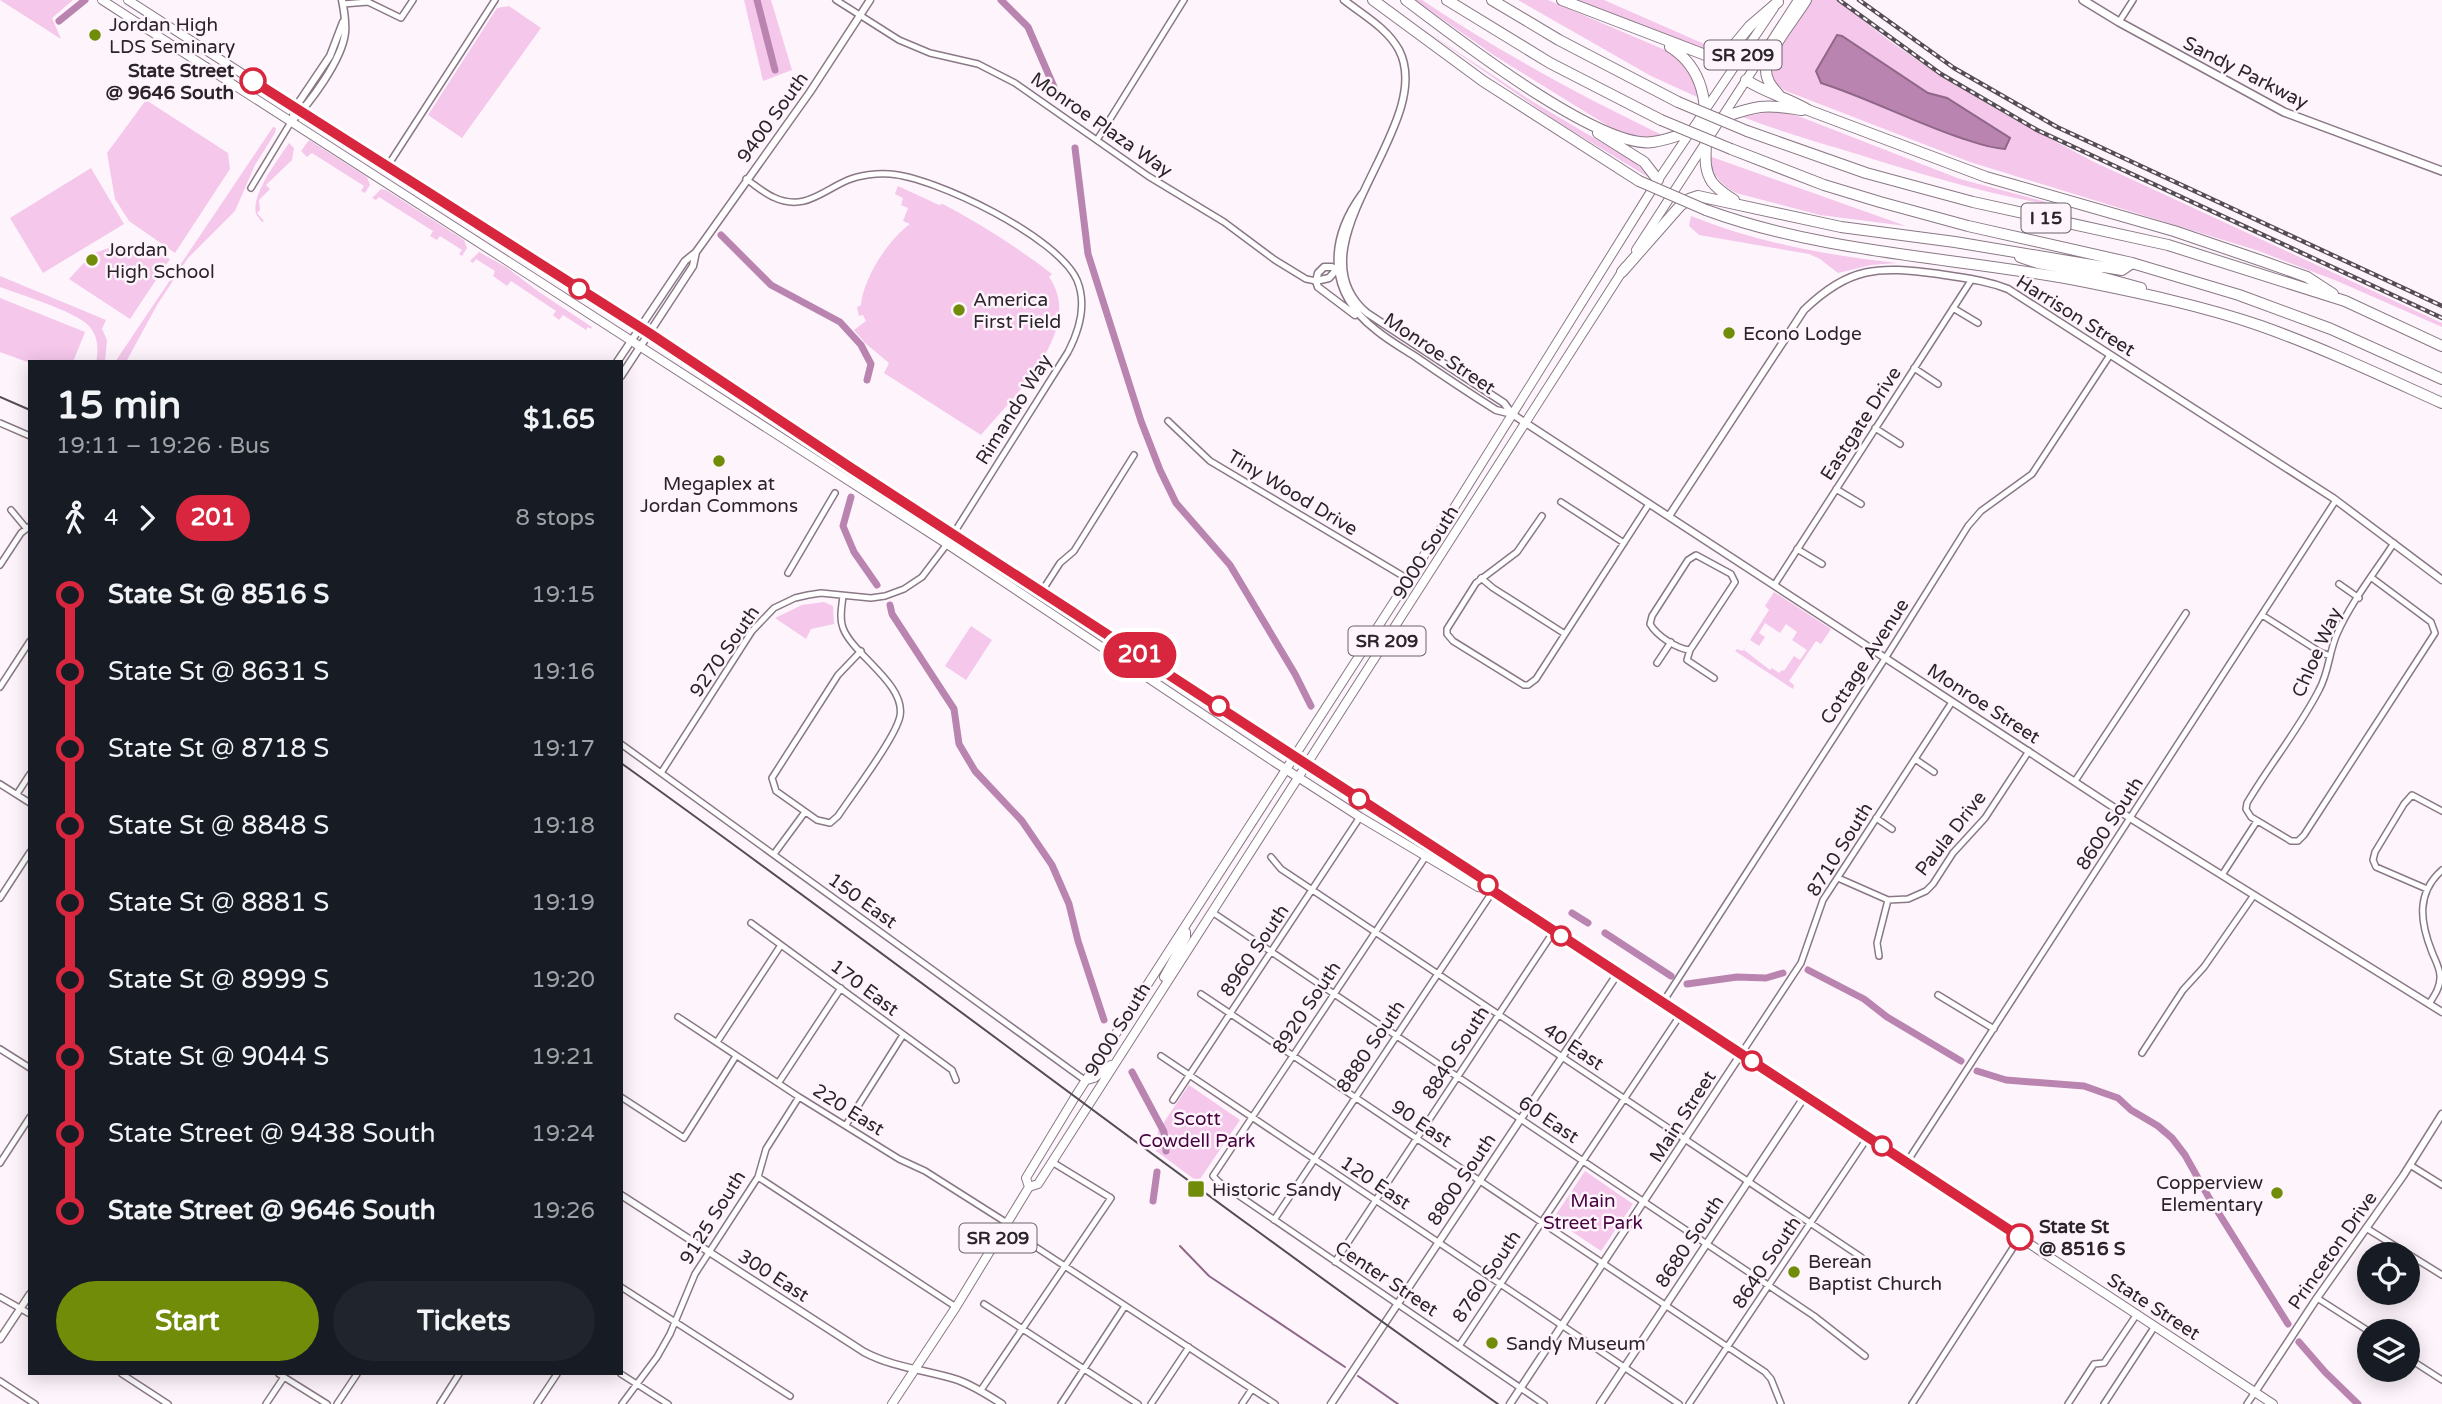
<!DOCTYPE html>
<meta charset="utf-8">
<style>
body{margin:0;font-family:"Varela Round",sans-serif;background:#20242c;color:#f1f3f6;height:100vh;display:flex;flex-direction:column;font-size:26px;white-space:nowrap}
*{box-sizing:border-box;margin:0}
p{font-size:23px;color:#9ea1a6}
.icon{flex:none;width:38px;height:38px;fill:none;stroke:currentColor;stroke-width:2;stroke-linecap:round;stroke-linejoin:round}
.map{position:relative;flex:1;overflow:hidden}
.details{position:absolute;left:28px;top:360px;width:595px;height:1015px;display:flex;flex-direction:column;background:#171b24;border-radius:0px;box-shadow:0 4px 18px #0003}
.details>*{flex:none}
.badge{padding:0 14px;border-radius:23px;font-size:24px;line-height:46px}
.tools{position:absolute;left:2357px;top:1242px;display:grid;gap:14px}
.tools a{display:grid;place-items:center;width:63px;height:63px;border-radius:50%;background:#171b24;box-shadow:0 4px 18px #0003;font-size:35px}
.map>.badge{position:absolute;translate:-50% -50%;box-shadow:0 0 0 4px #fff}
.legs{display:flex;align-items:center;gap:10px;height:77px;padding:0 28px;font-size:23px}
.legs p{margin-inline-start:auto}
.headline{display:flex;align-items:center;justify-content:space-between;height:119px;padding:0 28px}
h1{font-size:38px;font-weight:700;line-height:52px}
.action{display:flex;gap:14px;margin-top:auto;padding:14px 28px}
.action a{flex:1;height:80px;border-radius:42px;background:#708c08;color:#fff;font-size:28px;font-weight:700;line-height:80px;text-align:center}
.action a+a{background:#20242c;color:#f1f3f6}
ul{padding:0 28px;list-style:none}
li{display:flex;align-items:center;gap:24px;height:77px;font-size:26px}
li i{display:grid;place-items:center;width:10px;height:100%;margin:0 9px;background:currentColor}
li i::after{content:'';width:18px;height:18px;margin:-9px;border:5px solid;border-radius:50%;background:#171b24}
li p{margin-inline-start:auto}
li:first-child i{background:linear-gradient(#0000 50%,currentColor 0)}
li:last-child i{background:linear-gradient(currentColor 50%,#0000 0)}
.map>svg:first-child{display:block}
.green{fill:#f4c7eb;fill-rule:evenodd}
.water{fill:#ba84b0;stroke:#8f6788;stroke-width:2}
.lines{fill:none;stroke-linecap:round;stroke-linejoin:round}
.stream{stroke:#8f6788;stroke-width:2}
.canal{stroke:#ba84b0;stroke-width:7}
.minor-casing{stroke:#8a7886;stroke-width:8}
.tertiary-casing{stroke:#8a7886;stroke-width:9}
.secondary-casing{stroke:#8a7886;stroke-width:10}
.primary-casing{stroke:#8a7886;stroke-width:10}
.motorway-casing{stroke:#8a7886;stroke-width:12}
.minor{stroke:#fff;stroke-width:5}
.tertiary{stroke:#fff;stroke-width:6}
.secondary{stroke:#fff;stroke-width:7}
.primary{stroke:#fff;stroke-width:8}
.motorway{stroke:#fff;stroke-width:10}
.tram{stroke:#544d53;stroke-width:2}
.rail-casing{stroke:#544d53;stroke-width:4.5}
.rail{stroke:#fef5fc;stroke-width:2;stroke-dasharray:5;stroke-linecap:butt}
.motorway-bridge-casing{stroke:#8a7886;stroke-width:12;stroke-linecap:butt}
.motorway-bridge{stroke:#fff;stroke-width:10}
.line-1-casing{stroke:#fff;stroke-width:16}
.line-1{stroke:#d7263d;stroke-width:10}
.poi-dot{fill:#708c08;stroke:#fef5fc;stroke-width:2.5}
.stop-1-dot{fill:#fff;stroke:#d7263d;stroke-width:3.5}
.labels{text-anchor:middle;stroke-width:5;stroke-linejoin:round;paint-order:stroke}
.shield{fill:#fef5fc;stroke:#6a6369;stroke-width:2}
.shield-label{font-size:18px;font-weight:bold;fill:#2b242a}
.poi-label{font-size:19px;fill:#2b242a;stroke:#fef5fc;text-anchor:start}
.stop-label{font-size:19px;font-weight:bold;fill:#2b242a;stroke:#fef5fc;text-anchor:end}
.street-label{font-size:19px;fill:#2b242a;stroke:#fef5fc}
.park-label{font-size:19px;fill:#480442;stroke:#fef5fc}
</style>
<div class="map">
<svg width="2442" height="1404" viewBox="0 0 2442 1404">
<rect width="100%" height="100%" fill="#fef5fc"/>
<path class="green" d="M0 0H73L52 18 61 39Z
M744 0H771L792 70 763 81Z
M1415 0H1422C1498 51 1579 95 1662 135L1647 138 1618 132 1495 56Z
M1518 0H1548L1665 50C1683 61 1695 75 1697 97L1651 76Z
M1579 0H1604L1718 50 1713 53Z
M1812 0H1837L1891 42 1941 76 2015 120 2092 161 2442 323V327L2337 281 2256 250 1970 162 1786 91C1780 88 1772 83 1771 75 1770 60 1803 14 1812 0Z
M509 6 541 28 462 138 428 115 497 8Z
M1420 27 1530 100 1636 163 1648 177 1556 121Z
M146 100 228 153 230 169 175 253 129 221 115 199 107 153Z
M1774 111 1793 114 1960 179 2046 202V204C1983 193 1921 174 1860 155 1821 143 1781 132 1743 117Z
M273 127 276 128 275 133 255 165 235 211 188 258 157 305 126 362H115Z
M309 140 367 177 370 185 365 193 361 191 364 186 312 153 307 157 301 151Z
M289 143 294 148 292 160 266 185 270 189 259 200 260 210 257 213 264 221 262 222 256 214C251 194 278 160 289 143Z
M1709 156 1906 226 1820 215 1736 193C1720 185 1712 173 1709 156Z
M91 168 124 224 43 273 10 218Z
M898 186 939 205 943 204C982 225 1017 247 1052 274L1049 277C1086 329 1014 396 981 435L884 373 889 363 865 343 854 330 866 321 863 315 859 316 857 307 861 305C863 278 889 239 910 224L903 221 908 208 901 205 903 198 895 194Z
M381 189 386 190 464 240 467 248 462 256 459 254 462 250 440 236 437 240 430 236 433 231 379 197 376 200 372 198Z
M1691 216C1758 243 1826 255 1897 263L1871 265 1838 273 1820 259 1809 254 1699 235 1689 226Z
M117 245H143L170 259 130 319 69 279 92 254Z
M479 252 506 267 539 292 592 327 591 329 588 327 586 330 563 315 559 320 553 315 556 311 511 281 507 286 493 276 495 271 476 259 473 263 470 261Z
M0 276 106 320 102 329 107 340 105 362H96C99 349 98 335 88 325 74 311 21 295 0 287Z
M0 298 85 332 73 362 30 363 0 352Z
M1774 592 1831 629 1821 644 1816 641 1789 681 1794 685 1793 689 1735 651 1737 649 1743 651 1769 610 1765 606ZM1765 623 1780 633 1786 624 1797 632 1792 640 1807 650 1800 660 1794 656 1784 671 1782 670 1779 673 1772 668 1770 670 1744 650 1750 640 1759 646 1765 637 1759 633Z
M824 602 833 606 834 624 811 629 806 639 775 618 802 605Z
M971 626 992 640 966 680 945 666Z
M1189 1085 1240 1120 1198 1182 1156 1151 1158 1131Z
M1585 1171 1633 1204 1601 1251 1553 1219Z"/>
<path class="water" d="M1837 35 1842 36 1928 93 1947 98 2010 138 2005 149C1988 148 1974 142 1958 137 1911 121 1868 98 1821 83L1816 71Z"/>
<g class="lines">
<path class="stream" d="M1180 1246 1209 1276 1345 1367
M1358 1376 1398 1404"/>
<path class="canal" d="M757 0 775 70
M1001 0 1028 27 1054 87
M59 21 85 0
M1075 148 1088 254 1141 421 1160 470 1176 503 1230 565 1295 674 1311 706
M721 235 771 285 840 322 861 345 871 364 867 380
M851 497 843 526 854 552 877 585
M890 605 892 614 954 709 959 744 975 771 1022 821 1052 865 1069 904 1078 941 1104 1020
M1572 913 1588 923
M1605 933 1671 976
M1808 970 1864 999 1887 1017 1961 1061
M1687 984 1737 977 1766 978 1783 973
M1977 1071 2006 1080 2084 1086 2118 1098 2131 1110 2158 1126 2172 1138 2185 1155 2208 1196 2288 1324
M1132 1072 1164 1132 1166 1151
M1153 1201 1157 1172
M2299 1342 2325 1372 2358 1404"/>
<g class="minor-casing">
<path id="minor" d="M836 0 899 40 930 53 978 64 1015 83 1148 176 1224 222 1275 260 1306 279 1316 281
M343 4 368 2 401 18 413 0
M2119 22 2133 0
M1097 140 1184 0
M387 167 495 0
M251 188 291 122
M1953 308 1978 323
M1914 368 1938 384
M1168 421 1210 461 1408 579
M0 423 30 436
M1875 428 1900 444
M1836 489 1861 504
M1561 502 1624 543
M11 510 26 528
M1542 516 1517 552 1476 583 1447 629V634L1453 641 1524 685H1528L1536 679 1649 504
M1797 549 1822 564
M0 565 21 533 30 526
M788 573 835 493
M1481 578 1493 588 1565 634
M2372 578 2431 622 2435 633 2304 835 2298 841H2291L2251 817 2246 809 2247 803C2270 764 2299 729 2319 690 2329 672 2329 652 2337 634 2351 602 2375 572 2394 543
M1775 584 1972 279
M2339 584 2359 598
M1042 591 1060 563 1074 551 1134 455
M843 596C842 606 839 618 843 628 853 655 906 684 900 716 896 737 852 795 838 816L830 823 817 820 776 791 772 778 838 675 861 651
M2262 615 2320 652 2330 656
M1690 650 1735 582 1731 574 1696 555 1688 560 1652 616 1650 624C1657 636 1677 649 1690 650L1687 660 1714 678
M1657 663 1671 642
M0 687 30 641
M621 744 1086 1081
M1915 759 1934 772
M661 773 752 631 774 608 795 598 808 595 821 593 871 598 885 596 904 589 922 577 947 544 1068 352C1079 331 1087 304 1077 280 1058 237 935 177 890 174 877 173 860 175 848 180 822 191 804 212 773 197 764 193 755 185 746 179
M2075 781 2186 613
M0 784 30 803
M17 794 30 774
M1876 818 1892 829
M774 854 805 812
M1426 856 1213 1176 1219 1182 1544 1404
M1271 857 1281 869 1861 1257
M2222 875 2257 821
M1838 878 1888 900 1908 899 1926 891 1933 884 1953 853 1985 818 2029 751
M2427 889 2376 867 2373 860 2375 852 2404 804 2412 795 2442 811
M0 898 30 852
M1212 912 1814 1316 1865 1356
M751 923 952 1070 956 1080
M1879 956 1877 943 1888 900
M1201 994 1765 1372 1771 1379 1781 1404
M1938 995 1994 1029
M1663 1002 1886 657 1968 526 1981 511 2032 474 2110 355
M2429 1004C2434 996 2440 988 2440 978 2441 970 2435 960 2432 952 2420 922 2416 893 2442 870
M678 1017 799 1097 899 1159 925 1171 1007 1223
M717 1042 781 945
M0 1049 30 1068
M2142 1053 2183 990 2204 967 2254 895
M1741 1054 1801 963 1823 900 1952 702
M1161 1056 1679 1404
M779 1082 841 988
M621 1097 684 1138 736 1056
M1173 1100 1360 817
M846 1125 903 1035
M1907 1162 2336 500
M0 1163 30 1117
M2410 1165 2442 1185
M758 1177 956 1307
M1274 1220 1493 891
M2366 1228 2442 1275
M1022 1238 1275 1404
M1335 1262 1554 931
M621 1287 790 1396
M0 1297 30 1314
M2317 1298 2370 1332
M984 1304 1138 1404
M1459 1346 1681 1014
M2408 1358 2442 1380
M122 1374 168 1404
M279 1374 327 1404
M621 1374 668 1404
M0 1381 35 1404
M981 1390 1111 1198 1052 1162
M266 1404 284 1377
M337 1404 357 1374
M440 1404 459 1374
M537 1404 557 1374
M622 1404 657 1357 670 1334 695 1274 758 1177 766 1149 799 1097
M1061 1404 1125 1306
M1151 1404 1189 1347
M1242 1404 1252 1389
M1689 1404 1868 1137
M1912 1404 2020 1237
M2068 1404 2094 1364 2104 1363 2137 1314
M2104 1404 2155 1326
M2247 1404 2255 1392"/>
</g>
<g class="tertiary-casing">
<path id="tertiary" d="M1344 0C1363 15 1387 28 1399 50 1438 125 1286 245 1367 313L1504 403 1512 414
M292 120 295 108 330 56 343 22
M291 122C310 103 342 60 345 33 346 23 344 10 342 0
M1362 194C1328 241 1327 292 1376 330 1388 340 1402 348 1416 357 1442 375 1469 393 1496 410L1512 414 2130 818 2442 1012
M1316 281 1329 278 1338 268
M1316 281 1318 287 1355 315
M1316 281 1318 273 1324 267H1332L1338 271
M617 362 685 261 695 253
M621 376 693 266 696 252 704 241 810 92 870 0
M1669 516 1804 310C1850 266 1878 266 1939 274 1963 278 1985 280 2008 289L2333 498 2442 580
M621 1195 864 1352C894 1368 927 1370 958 1380 974 1386 988 1395 1002 1404
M0 1339 30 1294
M2255 1392 2317 1298 2403 1176 2442 1114
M1331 1404 1618 973
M1510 1404 1741 1054
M1600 1404 1805 1096"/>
</g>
<g class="secondary-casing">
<path id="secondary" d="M2083 0 2119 22 2284 112 2442 171"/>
</g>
<g class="primary-casing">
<path id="primary" d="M102 0 947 544 1276 763 1360 817 1478 887 1490 889
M128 0 387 167 649 333 851 468 1483 879 1493 891 2273 1404
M1636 250 1798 0
M1164 977 1186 937V932L1183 929
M1087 1080 1094 1078 1111 1065
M1029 1187 1026 1178 1075 1097 1439 532 1658 180 1774 8
M892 1404 956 1307 1029 1187 1038 1184 1625 267"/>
</g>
<g class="motorway-casing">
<path id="motorway" d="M1373 0 1483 81 1639 181
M1406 0C1453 35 1599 150 1653 142 1690 136 1722 113 1760 107 1774 105 1788 108 1802 110
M1447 0 1550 63 1661 120
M1492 0 1559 40 1678 102
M1562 0 1708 56 1724 54 1730 50 1750 26 1778 2
M1670 47C1704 68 1707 104 1706 140 1706 155 1703 168 1712 182 1718 190 1726 195 1734 200
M1746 80C1766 93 1788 98 1808 110L1986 177 2174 231 2262 261 2307 277 2333 294
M1779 95C1773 88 1766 81 1766 70 1767 51 1796 17 1806 0
M1747 131 1866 173 1973 202 2168 245 2345 301 2442 346
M1598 133 1644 162 1658 180
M1731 149 1824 185 1880 202 1968 226 2132 263 2239 295 2331 329 2442 379
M1706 210C1826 254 1956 257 2081 281 2141 293 2203 306 2261 326 2323 348 2382 376 2442 403
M2020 257 2038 263 2075 270 2141 288
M1622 272 1680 206 1689 199 1698 196 1841 227 1955 242 2122 270 2132 263"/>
</g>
<use href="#minor" class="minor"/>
<use href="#tertiary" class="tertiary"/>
<use href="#secondary" class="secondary"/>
<use href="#primary" class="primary"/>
<use href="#motorway" class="motorway"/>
<path class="tram" d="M0 397 30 410
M621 763C915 974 1202 1196 1498 1404"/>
<g class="rail-casing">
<path id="rail" d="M1839 0 1941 74 2037 130 2442 318
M1859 0 1954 68 2057 127 2442 306"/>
</g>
<use href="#rail" class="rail"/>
<g class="motorway-bridge-casing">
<path id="motorway-bridge" d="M1678 102 1747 131
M1661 120 1731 149
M1639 181 1706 210"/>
</g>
<use href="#motorway-bridge" class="motorway-bridge"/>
</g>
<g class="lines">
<g class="line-1-casing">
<path id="line-1" d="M253 81 649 333 851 468 1483 879 1493 891 2020 1237"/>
</g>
<use href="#line-1" class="line-1"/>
</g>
<g class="poi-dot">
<circle cx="95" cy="35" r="7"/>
<circle cx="92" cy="260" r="7"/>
<circle cx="959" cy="310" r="7"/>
<circle cx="1729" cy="333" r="7"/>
<circle cx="719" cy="461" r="7"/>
<rect x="1187" y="1180" width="18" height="18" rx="3.5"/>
<circle cx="2277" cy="1193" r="7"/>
<circle cx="1794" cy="1272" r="7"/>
<circle cx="1492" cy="1343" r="7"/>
</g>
<g class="stop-1-dot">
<circle cx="253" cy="81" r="12"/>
<circle cx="579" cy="289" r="9"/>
<circle cx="1219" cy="706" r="9"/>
<circle cx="1359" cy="799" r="9"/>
<circle cx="1488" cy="885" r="9"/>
<circle cx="1561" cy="936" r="9"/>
<circle cx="1752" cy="1061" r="9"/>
<circle cx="1882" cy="1146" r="9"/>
<circle cx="2020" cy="1237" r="12"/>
</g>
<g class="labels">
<g class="shield">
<rect x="1704.5" y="40.5" width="77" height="29" rx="5"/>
<rect x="2021.5" y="203.5" width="49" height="29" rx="5"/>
<rect x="1348.5" y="626.5" width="77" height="29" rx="5"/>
<rect x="959.5" y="1223.5" width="77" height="29" rx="5"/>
</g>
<g class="shield-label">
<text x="1743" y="61">SR 209</text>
<text x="2046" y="224">I 15</text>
<text x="1387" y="647">SR 209</text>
<text x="998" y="1244">SR 209</text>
</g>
<g class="poi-label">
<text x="109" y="31">Jordan High<tspan x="109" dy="22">LDS Seminary</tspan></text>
<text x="106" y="256">Jordan<tspan x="106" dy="22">High School</tspan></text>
<text x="973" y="306">America<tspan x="973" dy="22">First Field</tspan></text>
<text x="1743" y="340">Econo Lodge</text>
<text x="719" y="490" text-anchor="middle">Megaplex at<tspan x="719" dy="22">Jordan Commons</tspan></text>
<text x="2263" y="1189" text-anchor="end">Copperview<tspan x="2263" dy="22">Elementary</tspan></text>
<text x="1212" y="1196">Historic Sandy</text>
<text x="1808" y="1268">Berean<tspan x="1808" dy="22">Baptist Church</tspan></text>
<text x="1506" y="1350">Sandy Museum</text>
</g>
<g class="stop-label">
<text x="234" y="77">State Street<tspan x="234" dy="22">@ 9646 South</tspan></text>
<text x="2039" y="1233" text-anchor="start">State St<tspan x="2039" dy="22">@ 8516 S</tspan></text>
</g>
<g class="street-label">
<text transform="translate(2246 72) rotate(27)" y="7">Sandy Parkway</text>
<text transform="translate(772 117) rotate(-54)" y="7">9400 South</text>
<text transform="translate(1102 124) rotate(35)" y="7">Monroe Plaza Way</text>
<text transform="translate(2076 315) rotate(32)" y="7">Harrison Street</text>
<text transform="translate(1440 353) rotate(34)" y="7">Monroe Street</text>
<text transform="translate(1013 409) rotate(-58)" y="7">Rimando Way</text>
<text transform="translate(1860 423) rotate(-57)" y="7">Eastgate Drive</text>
<text transform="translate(1293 492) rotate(31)" y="7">Tiny Wood Drive</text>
<text transform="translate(1425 552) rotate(-58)" y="7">9000 South</text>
<text transform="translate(724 651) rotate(-55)" y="7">9270 South</text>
<text transform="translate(2316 652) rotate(-66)" y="7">Chloe Way</text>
<text transform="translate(1864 661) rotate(-57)" y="7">Cottage Avenue</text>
<text transform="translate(1984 703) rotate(33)" y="7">Monroe Street</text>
<text transform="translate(2109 823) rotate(-57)" y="7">8600 South</text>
<text transform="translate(1950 833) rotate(-52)" y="7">Paula Drive</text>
<text transform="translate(1839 849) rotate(-58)" y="7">8710 South</text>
<text transform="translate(863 900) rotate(36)" y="7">150 East</text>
<text transform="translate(1254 950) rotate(-56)" y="7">8960 South</text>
<text transform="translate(865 987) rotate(37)" y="7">170 East</text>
<text transform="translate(1306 1007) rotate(-56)" y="7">8920 South</text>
<text transform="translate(1117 1029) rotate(-58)" y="7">9000 South</text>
<text transform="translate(1370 1046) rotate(-56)" y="7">8880 South</text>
<text transform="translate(1574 1046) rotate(34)" y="7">40 East</text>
<text transform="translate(1455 1052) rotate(-57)" y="7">8840 South</text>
<text transform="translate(849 1109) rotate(32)" y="7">220 East</text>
<text transform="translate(1682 1116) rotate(-57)" y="7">Main Street</text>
<text transform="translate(1549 1119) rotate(34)" y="7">60 East</text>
<text transform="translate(1422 1123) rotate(34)" y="7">90 East</text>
<text transform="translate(1461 1179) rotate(-56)" y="7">8800 South</text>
<text transform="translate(1376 1182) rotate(34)" y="7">120 East</text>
<text transform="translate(712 1217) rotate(-58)" y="7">9125 South</text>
<text transform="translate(1689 1241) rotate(-56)" y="7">8680 South</text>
<text transform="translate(2332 1250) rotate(-55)" y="7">Princeton Drive</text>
<text transform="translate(1766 1262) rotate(-56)" y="7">8640 South</text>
<text transform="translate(774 1275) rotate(33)" y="7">300 East</text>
<text transform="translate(1486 1276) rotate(-56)" y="7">8760 South</text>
<text transform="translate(1387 1278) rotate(34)" y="7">Center Street</text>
<text transform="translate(2154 1306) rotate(33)" y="7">State Street</text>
</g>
<g class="park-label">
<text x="1197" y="1125">Scott<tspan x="1197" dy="22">Cowdell Park</tspan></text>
<text x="1593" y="1207">Main<tspan x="1593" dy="22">Street Park</tspan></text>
</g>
</g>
</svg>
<div class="tools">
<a><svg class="icon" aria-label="locate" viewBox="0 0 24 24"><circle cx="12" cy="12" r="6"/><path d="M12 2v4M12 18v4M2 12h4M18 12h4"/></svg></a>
<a><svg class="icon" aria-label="layers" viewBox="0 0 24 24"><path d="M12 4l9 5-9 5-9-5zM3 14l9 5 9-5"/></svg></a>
</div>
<b class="badge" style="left:1140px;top:655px;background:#d7263d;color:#fff">201</b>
<section class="details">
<div class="headline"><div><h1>15 min</h1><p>19:11 – 19:26 · Bus</p></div><b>$1.65</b></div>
<div class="legs"><svg class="icon" aria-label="walk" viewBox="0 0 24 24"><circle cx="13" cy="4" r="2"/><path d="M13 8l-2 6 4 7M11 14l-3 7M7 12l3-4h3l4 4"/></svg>4<svg class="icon" aria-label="forward" viewBox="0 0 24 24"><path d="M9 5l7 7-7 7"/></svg><b class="badge" style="background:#d7263d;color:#fff">201</b><p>8 stops</p></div>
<ul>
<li><i style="color:#d7263d"></i><b>State St @ 8516 S</b><p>19:15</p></li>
<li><i style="color:#d7263d"></i><span>State St @ 8631 S</span><p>19:16</p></li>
<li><i style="color:#d7263d"></i><span>State St @ 8718 S</span><p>19:17</p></li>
<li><i style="color:#d7263d"></i><span>State St @ 8848 S</span><p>19:18</p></li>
<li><i style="color:#d7263d"></i><span>State St @ 8881 S</span><p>19:19</p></li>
<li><i style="color:#d7263d"></i><span>State St @ 8999 S</span><p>19:20</p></li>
<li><i style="color:#d7263d"></i><span>State St @ 9044 S</span><p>19:21</p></li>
<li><i style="color:#d7263d"></i><span>State Street @ 9438 South</span><p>19:24</p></li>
<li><i style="color:#d7263d"></i><b>State Street @ 9646 South</b><p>19:26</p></li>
</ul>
<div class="action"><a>Start</a><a>Tickets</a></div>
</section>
</div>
